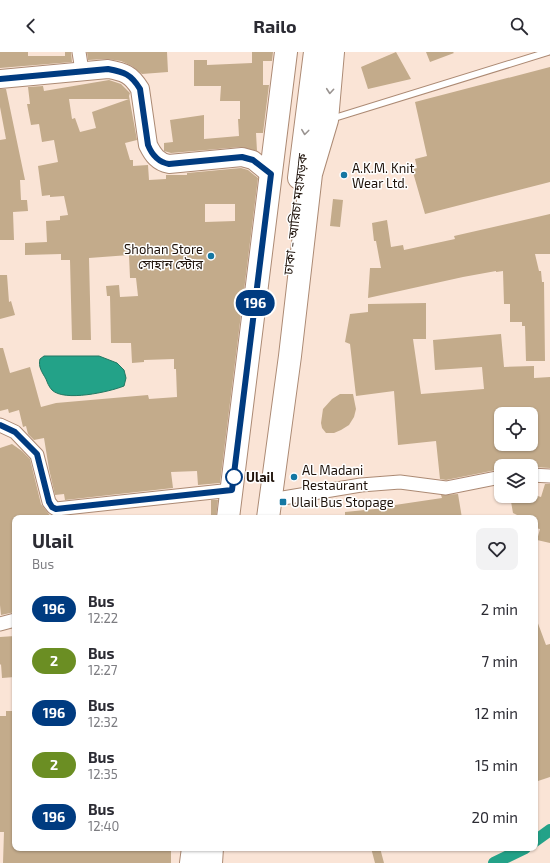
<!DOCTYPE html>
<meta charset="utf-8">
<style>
body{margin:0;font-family:"Exo 2","Noto Sans Bengali",sans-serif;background:#f2f2f3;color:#2b2b33;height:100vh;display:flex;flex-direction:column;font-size:15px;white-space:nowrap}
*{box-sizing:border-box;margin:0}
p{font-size:13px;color:#7c7c81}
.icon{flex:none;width:22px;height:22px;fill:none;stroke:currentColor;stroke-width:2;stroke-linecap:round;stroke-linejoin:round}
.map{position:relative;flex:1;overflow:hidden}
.side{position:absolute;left:12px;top:463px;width:526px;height:336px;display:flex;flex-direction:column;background:#fff;border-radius:8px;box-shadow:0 1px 3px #0004}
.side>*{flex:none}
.badge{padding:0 8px;border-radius:13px;font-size:14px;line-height:26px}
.buttons{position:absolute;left:494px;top:355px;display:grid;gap:8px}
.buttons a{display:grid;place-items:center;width:44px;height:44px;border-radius:8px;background:#fff;box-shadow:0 1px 3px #0004;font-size:20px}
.map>.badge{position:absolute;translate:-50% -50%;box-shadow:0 0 0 2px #fff}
.round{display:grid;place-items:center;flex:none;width:42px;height:42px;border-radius:8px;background:#f2f2f3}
.summary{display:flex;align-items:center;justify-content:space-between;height:68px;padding:0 20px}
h1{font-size:19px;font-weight:700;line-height:30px}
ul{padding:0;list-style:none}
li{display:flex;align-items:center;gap:12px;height:52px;padding:0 20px}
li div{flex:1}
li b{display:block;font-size:15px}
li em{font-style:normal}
li .badge{min-width:44px;font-weight:700;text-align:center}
header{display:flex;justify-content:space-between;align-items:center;height:52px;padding:0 20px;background:#fff;font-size:18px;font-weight:700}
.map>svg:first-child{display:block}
.water{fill:#23a288;stroke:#227762}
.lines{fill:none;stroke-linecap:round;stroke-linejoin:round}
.canal{stroke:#23a288;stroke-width:12}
.building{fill:#c3ab8b;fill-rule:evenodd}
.lane-casing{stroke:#ac8a74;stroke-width:8}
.street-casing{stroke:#ac8a74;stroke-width:15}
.secondary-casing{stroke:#ac8a74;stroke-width:20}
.highway-casing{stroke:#ac8a74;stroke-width:24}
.lane{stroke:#fff;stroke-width:6}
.street{stroke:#fff;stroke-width:13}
.secondary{stroke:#fff;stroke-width:18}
.highway{stroke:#fff;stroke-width:22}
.oneway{stroke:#9a9491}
.line-casing{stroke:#fff;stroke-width:9}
.line{stroke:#003b80;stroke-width:6}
.poi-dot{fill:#1477a3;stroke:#fff;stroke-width:1.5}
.stop-dot{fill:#fff;stroke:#003b80;stroke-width:2}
.labels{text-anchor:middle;stroke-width:3;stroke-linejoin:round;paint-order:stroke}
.poi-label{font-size:13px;fill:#1e120a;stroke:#fff;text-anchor:start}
.street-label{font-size:13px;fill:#1e120a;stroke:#fff}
.stop-label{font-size:13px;font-weight:bold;fill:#1e120a;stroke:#fff;text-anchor:start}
</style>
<header><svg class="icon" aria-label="back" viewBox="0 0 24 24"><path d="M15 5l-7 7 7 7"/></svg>Railo<svg class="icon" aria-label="search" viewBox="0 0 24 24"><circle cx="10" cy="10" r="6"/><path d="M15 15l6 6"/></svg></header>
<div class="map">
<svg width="550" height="811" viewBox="0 0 550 811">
<rect width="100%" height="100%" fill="#fae4d6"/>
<path class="water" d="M44 304H99L117 311 124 318 126 326 124 334C109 340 64 350 52 338 49 335 47 330 46 327 42 320 38 315 40 307Z"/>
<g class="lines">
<path class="canal" d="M535 789 550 778
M494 811 525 796"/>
</g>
<path class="building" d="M0 0H28V4H65V0H71L72 10 0 16Z
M87 0H167L168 20 142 22 132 14 121 9 107 7 88 8Z
M252 0H273L272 9H263V33H269L263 81H256L257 99 241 95 171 101 164 99V91L173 90 170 68 204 63V87L239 84 238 67H240V49H220L221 34H194V8H207V13L252 11Z
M396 0 411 27 368 37 361 15Z
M426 0H453L454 1 430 10Z
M550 15V130L425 162 412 117 417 116 415 107 427 104 415 50Z
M109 28 121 32 130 41 129 44 137 88 125 91 130 108H133V114L148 113 149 128 166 127V123H187V121L241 116 248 118 258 126 220 431 198 433 197 419 171 420 173 436 65 448 64 442 55 443 49 417 44 386 34 388 28 382 26 374 23 375 19 358 9 361 8 357 0 359V296H3L10 321 30 315 41 355 56 351 148 343 149 347 177 345 176 317H174V307L144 308V310L132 311 131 291H111L110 244H107L106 234 119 233 120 245 138 244 136 226H130L129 203 89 206 91 288H72L70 208H61V202L25 203V191L47 190 46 169 60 168V164L68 163 64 144 50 145V143L42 144 38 114 58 110 54 88 42 90 39 72 31 73 27 52H30L28 35 43 34 44 39ZM69 47H129L92 60 96 76 80 80 75 66 72 67ZM205 152H235V169L205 170Z
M0 37H6L25 128H20L21 148H27L28 159 13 160 14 188H0V88L6 87 0 55Z
M333 147 343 148 340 175 330 174Z
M550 162V202H535L539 219H541L542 230H544L545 309H526L525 274H522V270H510V252H504L503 219 496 220V219L463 225 368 246 370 216H381L376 189H374L372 171 387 168 391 195 403 193 404 198 455 187 454 184Z
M0 223H7L9 250 11 249 15 263 0 267Z
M426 251V287H413L421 342 484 337 482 315 435 318 433 288 501 282 504 315 534 314V326L550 325V416L533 415V414H501V417L446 428 440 427 436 389 398 393 394 339 356 344 350 292 345 290 350 262 368 260V252ZM501 362H531V397L506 399V397H501Z
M340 342H353L356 357 354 365 349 373 341 378 334 381H326L322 376 321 371 323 357 332 347Z
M12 392 22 399 30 407 41 452 52 466H15V560L1 563 0 553V396Z
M545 432H550V491L537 488 540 477 535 476V466H517V463L513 461 510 444H531V442L541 445Z
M458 442 462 466H345V460L395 455V453L442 446 441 443Z
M211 448H218L216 466H211Z
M535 566H536L546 593 550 592V725L535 730Z
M15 584V625L2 626 1 612 0 613V585Z
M6 659H15V796H121V799L171 798V811H3L4 780H0V664H6Z
M371 796H380L384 811H375Z"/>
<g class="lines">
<g class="lane-casing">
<path id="lane" d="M331 67 548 0"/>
</g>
<g class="street-casing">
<path id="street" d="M79 0 82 19
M0 373 15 380 37 403 49 450 53 455 56 457 232 438
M531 423 550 424
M271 448 361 433 400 430 446 436 501 425
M0 572 15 568"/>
</g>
<g class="secondary-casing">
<path id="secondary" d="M0 27 108 17C124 20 131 22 140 37L148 93C153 103 158 110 169 112L242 105 253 108 271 123"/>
</g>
<g class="highway-casing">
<path id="highway" d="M299 126 315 0
M228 466 286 0
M268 466 290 304 311 122 327 68 333 0
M191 811 193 796
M211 811 212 796"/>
</g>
<use href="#lane" class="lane"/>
<use href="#street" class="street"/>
<use href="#secondary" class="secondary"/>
<use href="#highway" class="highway"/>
</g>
<defs><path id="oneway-chevron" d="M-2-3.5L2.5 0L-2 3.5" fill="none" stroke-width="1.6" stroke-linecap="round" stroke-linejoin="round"/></defs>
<g class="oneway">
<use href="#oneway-chevron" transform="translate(330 39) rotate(95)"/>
<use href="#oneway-chevron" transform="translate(305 80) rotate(97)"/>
</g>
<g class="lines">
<g class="line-casing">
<path id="line" d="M0 27 108 17C124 20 131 22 140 37L148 93C152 103 158 110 169 112L242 105 253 108 271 122 232 438 56 457 52 455 49 450 37 402 15 380 0 373"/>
</g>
<use href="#line" class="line"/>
</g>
<g class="poi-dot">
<circle cx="344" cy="123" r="4"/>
<circle cx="211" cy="204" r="4"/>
<circle cx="294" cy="425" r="4"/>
<rect x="279" y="446" width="8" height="8" rx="2"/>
</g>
<circle class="stop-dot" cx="234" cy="425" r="8"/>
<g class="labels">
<g class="poi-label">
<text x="352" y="121">A.K.M. Knit<tspan x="352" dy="15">Wear Ltd.</tspan></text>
<text x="203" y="202" text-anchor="end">Shohan Store<tspan x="203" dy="15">সোহান স্টোর</tspan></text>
<text x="302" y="423">AL Madani<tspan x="302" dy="15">Restaurant</tspan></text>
<text x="291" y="455">Ulail Bus Stopage</text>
</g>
<g class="street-label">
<text transform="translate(295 162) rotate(-83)" y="5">ঢাকা - আরিচা মহাসড়ক</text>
</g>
<g class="stop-label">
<text x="246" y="430">Ulail</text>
</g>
</g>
</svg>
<div class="buttons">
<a><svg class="icon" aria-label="locate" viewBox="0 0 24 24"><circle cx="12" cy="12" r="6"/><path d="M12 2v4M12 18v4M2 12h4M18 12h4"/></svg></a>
<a><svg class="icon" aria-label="layers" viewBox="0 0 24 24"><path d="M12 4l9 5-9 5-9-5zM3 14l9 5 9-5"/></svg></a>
</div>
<b class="badge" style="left:255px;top:251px;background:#003b80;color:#fff">196</b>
<section class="side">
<div class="summary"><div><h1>Ulail</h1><p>Bus</p></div><a class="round"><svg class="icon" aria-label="heart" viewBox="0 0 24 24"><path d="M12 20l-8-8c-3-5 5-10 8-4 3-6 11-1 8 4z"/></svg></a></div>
<ul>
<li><span class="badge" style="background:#003b80;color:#fff">196</span><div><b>Bus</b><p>12:22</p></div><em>2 min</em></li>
<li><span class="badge" style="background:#6b8e23;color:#fff">2</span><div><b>Bus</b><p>12:27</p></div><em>7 min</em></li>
<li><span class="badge" style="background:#003b80;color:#fff">196</span><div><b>Bus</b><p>12:32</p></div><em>12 min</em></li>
<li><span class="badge" style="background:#6b8e23;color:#fff">2</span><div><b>Bus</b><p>12:35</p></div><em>15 min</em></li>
<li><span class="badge" style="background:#003b80;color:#fff">196</span><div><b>Bus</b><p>12:40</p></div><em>20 min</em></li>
</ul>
</section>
</div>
